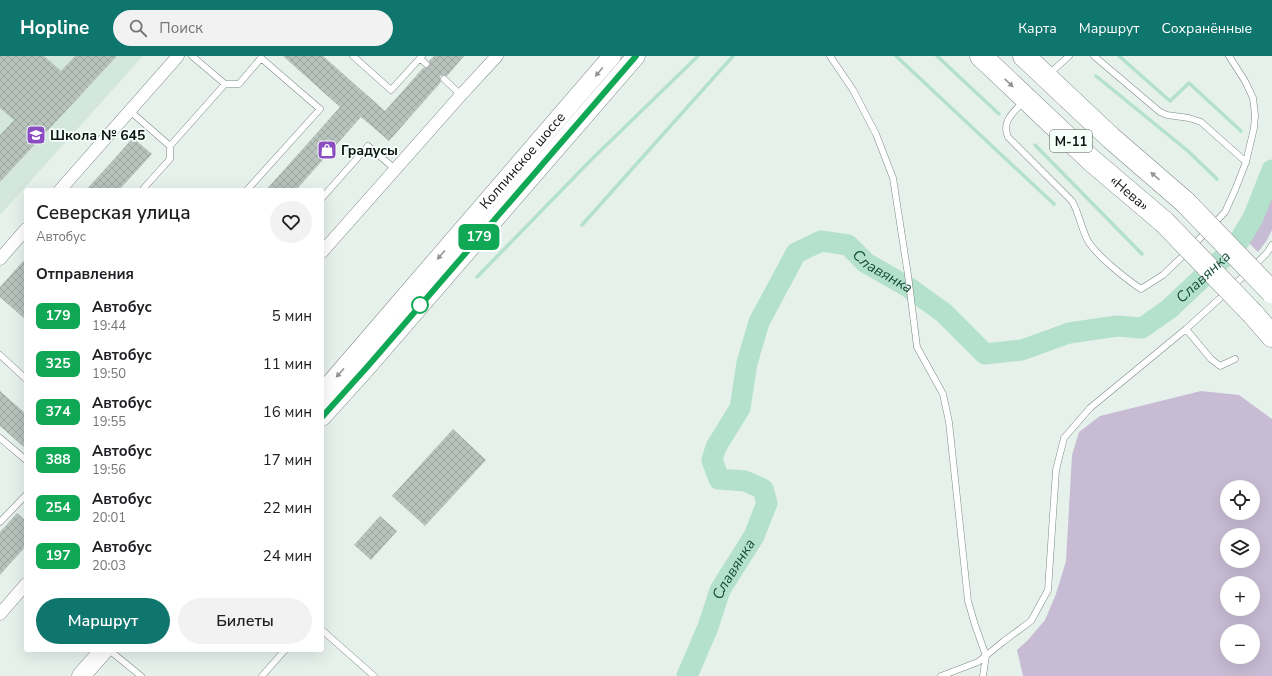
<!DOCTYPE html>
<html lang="ru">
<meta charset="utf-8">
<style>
body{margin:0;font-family:"Nunito Sans",sans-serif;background:#f2f2f2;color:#202124;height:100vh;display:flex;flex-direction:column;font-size:15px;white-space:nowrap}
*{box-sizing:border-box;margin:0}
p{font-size:13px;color:#757577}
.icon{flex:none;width:22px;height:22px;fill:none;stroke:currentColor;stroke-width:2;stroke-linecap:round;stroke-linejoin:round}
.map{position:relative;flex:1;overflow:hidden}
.details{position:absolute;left:24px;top:132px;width:300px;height:464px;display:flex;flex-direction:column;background:#fff;border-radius:4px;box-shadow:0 4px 16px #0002}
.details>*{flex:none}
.badge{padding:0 8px;border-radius:6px;font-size:14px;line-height:26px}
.controls{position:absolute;left:1220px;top:424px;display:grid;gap:8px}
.controls a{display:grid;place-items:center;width:40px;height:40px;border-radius:50%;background:#fff;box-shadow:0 4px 16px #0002;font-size:20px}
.map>.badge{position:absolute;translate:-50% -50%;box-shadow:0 0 0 2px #fff}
h2{padding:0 12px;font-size:15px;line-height:36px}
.round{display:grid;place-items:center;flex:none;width:42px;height:42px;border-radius:21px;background:#f2f2f2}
.headline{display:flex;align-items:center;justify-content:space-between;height:68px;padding:0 12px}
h1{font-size:19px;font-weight:600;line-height:30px}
.primary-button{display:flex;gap:8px;margin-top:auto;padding:8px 12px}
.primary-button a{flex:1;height:46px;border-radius:24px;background:#0f766e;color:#fff;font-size:16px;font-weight:600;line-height:46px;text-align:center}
.primary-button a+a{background:#f2f2f2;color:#202124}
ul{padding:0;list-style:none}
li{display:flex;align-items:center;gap:12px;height:48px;padding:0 12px}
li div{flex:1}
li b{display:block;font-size:15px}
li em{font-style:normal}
li .badge{min-width:44px;font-weight:700;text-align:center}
header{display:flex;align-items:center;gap:24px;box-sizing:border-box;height:56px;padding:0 20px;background:#0f766e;color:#fff}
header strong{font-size:19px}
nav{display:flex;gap:22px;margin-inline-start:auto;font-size:14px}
.search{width:280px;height:36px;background:#f2f2f2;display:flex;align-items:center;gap:10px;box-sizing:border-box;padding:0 14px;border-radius:22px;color:#757577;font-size:15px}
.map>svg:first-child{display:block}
.built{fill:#d4e7de}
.grass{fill:#c7bcd3;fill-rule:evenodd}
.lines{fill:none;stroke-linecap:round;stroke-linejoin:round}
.stream{stroke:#b4e1cc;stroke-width:3.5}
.river{stroke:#b4e1cc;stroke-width:21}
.building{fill:url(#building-cross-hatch)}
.service-casing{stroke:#7f8984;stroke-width:7}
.minor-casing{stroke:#7f8984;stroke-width:13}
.secondary-casing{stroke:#7f8984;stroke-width:19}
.motorway-casing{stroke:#7f8984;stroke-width:23}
.service{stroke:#fff;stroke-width:6}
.minor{stroke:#fff;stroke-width:12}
.secondary{stroke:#fff;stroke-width:18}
.motorway{stroke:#fff;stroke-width:22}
.motorway-bridge-casing{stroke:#7f8984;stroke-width:23;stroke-linecap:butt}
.motorway-bridge{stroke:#fff;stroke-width:22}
.oneway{fill:#939594}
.line-casing{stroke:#fff;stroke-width:9}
.line{stroke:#10a855;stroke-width:6}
.stop-dot{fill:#fff;stroke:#10a855;stroke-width:2}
.labels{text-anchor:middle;stroke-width:3.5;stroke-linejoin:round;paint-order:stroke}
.shield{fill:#f4fff9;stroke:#545a57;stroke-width:1}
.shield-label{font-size:13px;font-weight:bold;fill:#0f1311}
.poi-label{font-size:14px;font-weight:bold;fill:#0f1311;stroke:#f4fff9;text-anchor:start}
.street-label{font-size:14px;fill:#0f1311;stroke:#f4fff9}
.water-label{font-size:15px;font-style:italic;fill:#164e39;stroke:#f4fff9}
</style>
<header>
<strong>Hopline</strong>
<div class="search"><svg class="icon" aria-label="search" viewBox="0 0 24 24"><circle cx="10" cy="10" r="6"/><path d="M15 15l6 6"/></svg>Поиск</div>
<nav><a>Карта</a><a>Маршрут</a><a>Сохранённые</a></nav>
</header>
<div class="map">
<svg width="1272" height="620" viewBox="0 0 1272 620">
<defs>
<pattern id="building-cross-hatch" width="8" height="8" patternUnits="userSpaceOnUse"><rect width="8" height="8" fill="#b8c3be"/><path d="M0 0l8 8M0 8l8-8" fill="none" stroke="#9da7a2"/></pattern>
</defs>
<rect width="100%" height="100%" fill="#e6f1ec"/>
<path class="built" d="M0 0H143L0 159Z"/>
<path class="grass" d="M1272 130V174L1267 184 1258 196 1244 182 1257 164Z
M1201 335 1239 339 1272 363V620H1023L1017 594 1028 584 1045 564 1056 538 1066 505 1072 399 1079 376 1100 360ZM1227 431H1253V457H1227ZM1227 479H1253V505H1227ZM1227 527H1253V553H1227ZM1227 575H1253V601H1227Z"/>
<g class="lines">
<path class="stream" d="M896 0 1054 148
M937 0 999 58
M1119 0 1170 45 1189 27 1241 75
M1096 20 1188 95 1217 123
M1035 89 1142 198
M582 169 733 0
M477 221 591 104 698 0"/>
<path class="river" id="s1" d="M687 620 708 571 720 534 754 480 767 447 763 433 745 425 719 423 712 404 716 391 740 352 747 307 759 266 796 197 821 185 848 189 866 207 908 231 944 257 985 298 1022 294 1069 277 1117 270 1142 272 1169 253 1236 190 1253 162 1272 114"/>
</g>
<path class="building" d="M0 0H44L61 15 75 0H117L0 126V79L14 64 0 52Z
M283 0H323L385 55 423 12H427L429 11 430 7 429 5 434 0H464L447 20 443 19 440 20V24L441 26 389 85 361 61 296 134H266L340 51Z
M133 82 152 98 119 134H86Z
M26 202V264L0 241V231Z
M0 335 26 358V393L0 370Z
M453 373 486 404 425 470 392 440Z
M17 457 26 465V490L0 519V476Z
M380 460 397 475 371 504 354 489Z"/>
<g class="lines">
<g class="service-casing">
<path id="service" d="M353 0 391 34 422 0
M830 0 853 34 876 78 893 122 908 219 917 291 943 338 949 366 968 545 975 569 986 600 983 620
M1094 0 1160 56 1167 59 1189 62 1201 66 1246 106
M420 2 426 8
M1049 18 1069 0
M444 23 461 39
M225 28H239L261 2 320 53 247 134
M1024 45C1014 56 1001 65 1008 81L1072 145C1079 157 1081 172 1088 185 1096 199 1126 223 1141 233L1163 219 1185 198 1225 156 1235 134 1246 106 1254 72 1255 59 1253 42 1245 25 1229 0
M130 55 170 90 225 28 192 0
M144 134 143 133 170 103V90
M322 142 368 90 395 113
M1186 273 1211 303 1220 310 1235 303
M0 299 26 323
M0 382 26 404
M0 466 26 439
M322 574 374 620
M109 594 141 620
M262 620 285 594
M941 620 978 606 1004 585 1031 565 1048 534 1056 414 1064 382 1090 352 1186 273 1227 236 1267 197 1272 189"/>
</g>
<g class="minor-casing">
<path id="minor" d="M60 134 178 0
M322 196 461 39 497 0
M0 203 26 173
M0 558 26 528"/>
</g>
<g class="secondary-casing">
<g id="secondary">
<path id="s2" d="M322 337 612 0"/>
<path d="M322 361 368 310 636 0"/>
<path d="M81 620 104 594"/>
</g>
</g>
<g class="motorway-casing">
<g id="motorway">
<path id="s3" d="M981 0 1091 104 1164 166"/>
<path d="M1024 0 1111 82 1185 146"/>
<path d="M1253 258 1272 280"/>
</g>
</g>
<use href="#service" class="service"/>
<use href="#minor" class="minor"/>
<use href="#secondary" class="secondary"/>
<use href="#motorway" class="motorway"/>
<g class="motorway-bridge-casing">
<path id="motorway-bridge" d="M1185 146 1272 236
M1164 166 1253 258"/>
</g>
<use href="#motorway-bridge" class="motorway-bridge"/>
</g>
<defs><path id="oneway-solid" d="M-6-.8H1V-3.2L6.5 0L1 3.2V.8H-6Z"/></defs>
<g class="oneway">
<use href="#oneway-solid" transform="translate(599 16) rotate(130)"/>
<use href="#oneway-solid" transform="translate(1009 27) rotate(43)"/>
<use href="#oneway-solid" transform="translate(1155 120) rotate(-139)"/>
<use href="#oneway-solid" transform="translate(441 199) rotate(131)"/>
<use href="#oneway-solid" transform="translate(340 317) rotate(132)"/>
</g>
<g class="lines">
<g class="line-casing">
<path id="line" d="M322 361 368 310 636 0"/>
</g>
<use href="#line" class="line"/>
</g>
<defs>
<g id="school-square" transform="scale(1)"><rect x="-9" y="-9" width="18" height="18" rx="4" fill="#8b4cc1" stroke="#f4fff9"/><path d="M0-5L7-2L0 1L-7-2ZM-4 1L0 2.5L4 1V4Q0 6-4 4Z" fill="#fff"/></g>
<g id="shop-square" transform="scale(1)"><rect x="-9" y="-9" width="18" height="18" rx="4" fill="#8b4cc1" stroke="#f4fff9"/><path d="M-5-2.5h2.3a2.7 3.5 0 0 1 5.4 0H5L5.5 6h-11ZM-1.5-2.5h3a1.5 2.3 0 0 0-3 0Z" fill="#fff"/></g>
</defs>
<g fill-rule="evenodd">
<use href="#school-square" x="36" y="79"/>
<use href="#shop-square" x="327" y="94"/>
</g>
<circle class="stop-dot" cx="420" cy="249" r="8"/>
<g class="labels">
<rect class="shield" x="1050" y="74" width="42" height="22" rx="3"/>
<g class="shield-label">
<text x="1071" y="90">М-11</text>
</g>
<g class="poi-label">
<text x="50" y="84">Школа № 645</text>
<text x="341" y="99">Градусы</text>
</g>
<g class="street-label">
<text dy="5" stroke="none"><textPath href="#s2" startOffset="307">Колпинское шоссе</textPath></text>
<text dy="5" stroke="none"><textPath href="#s3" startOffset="202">«Нева»</textPath></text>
</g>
<g class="water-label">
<text dy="5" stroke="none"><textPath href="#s1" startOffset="597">Славянка</textPath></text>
<text dy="5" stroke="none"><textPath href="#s1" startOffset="970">Славянка</textPath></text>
<text dy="5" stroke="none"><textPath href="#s1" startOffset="117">Славянка</textPath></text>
</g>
</g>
</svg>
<div class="controls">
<a><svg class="icon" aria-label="locate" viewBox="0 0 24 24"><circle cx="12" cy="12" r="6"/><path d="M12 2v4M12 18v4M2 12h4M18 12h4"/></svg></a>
<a><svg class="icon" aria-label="layers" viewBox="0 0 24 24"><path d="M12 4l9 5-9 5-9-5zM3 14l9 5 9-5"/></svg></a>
<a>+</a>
<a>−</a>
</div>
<b class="badge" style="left:479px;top:181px;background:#10a855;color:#fff">179</b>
<section class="details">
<div class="headline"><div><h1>Северская улица</h1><p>Автобус</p></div><a class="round"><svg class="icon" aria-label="heart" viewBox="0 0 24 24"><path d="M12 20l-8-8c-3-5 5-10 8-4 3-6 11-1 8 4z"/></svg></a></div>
<h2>Отправления</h2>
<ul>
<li><span class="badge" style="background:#10a855;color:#fff">179</span><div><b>Автобус</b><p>19:44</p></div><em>5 мин</em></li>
<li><span class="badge" style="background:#10a855;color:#fff">325</span><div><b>Автобус</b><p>19:50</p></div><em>11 мин</em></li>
<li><span class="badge" style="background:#10a855;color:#fff">374</span><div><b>Автобус</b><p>19:55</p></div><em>16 мин</em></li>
<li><span class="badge" style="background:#10a855;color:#fff">388</span><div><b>Автобус</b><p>19:56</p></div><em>17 мин</em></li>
<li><span class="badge" style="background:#10a855;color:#fff">254</span><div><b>Автобус</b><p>20:01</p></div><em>22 мин</em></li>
<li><span class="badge" style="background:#10a855;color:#fff">197</span><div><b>Автобус</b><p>20:03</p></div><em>24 мин</em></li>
</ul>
<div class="primary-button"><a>Маршрут</a><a>Билеты</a></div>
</section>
</div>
